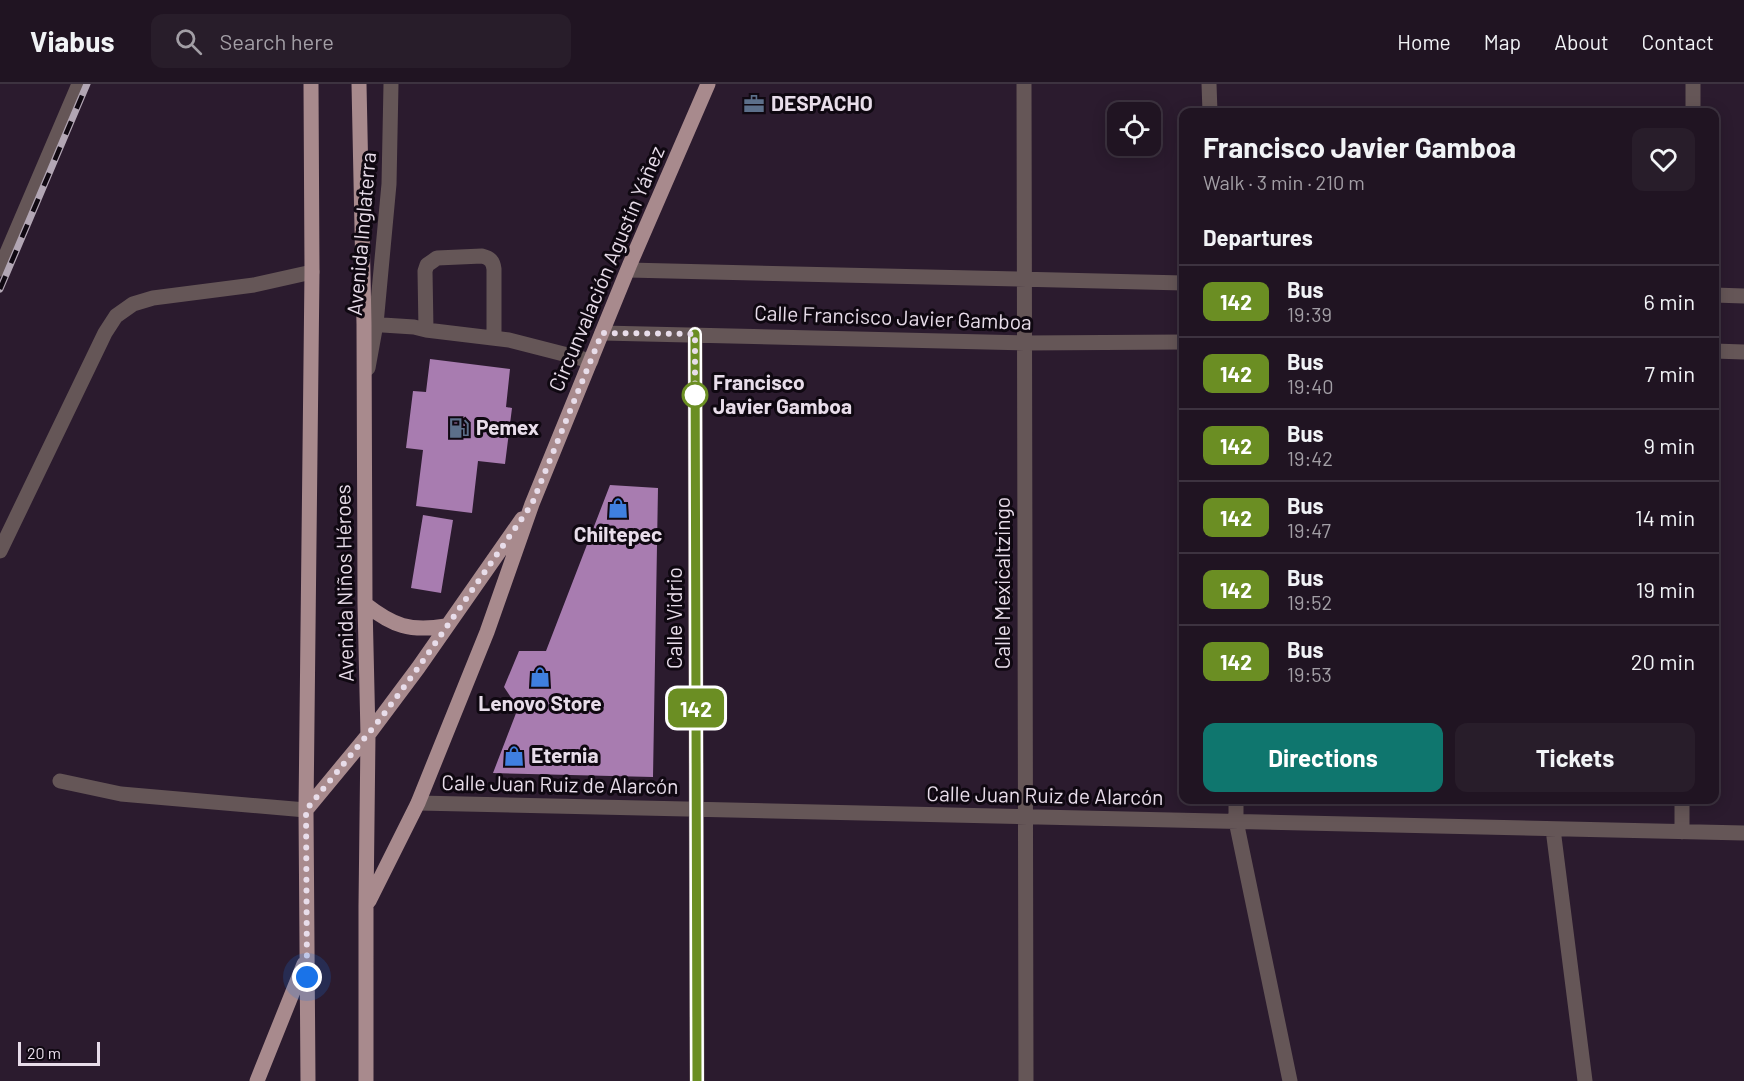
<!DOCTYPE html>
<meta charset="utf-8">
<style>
body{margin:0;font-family:Barlow,sans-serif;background:#281d2a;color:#f1f3f6;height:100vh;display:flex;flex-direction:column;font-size:22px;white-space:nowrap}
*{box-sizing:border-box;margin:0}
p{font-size:20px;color:#a29ea5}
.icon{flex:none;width:33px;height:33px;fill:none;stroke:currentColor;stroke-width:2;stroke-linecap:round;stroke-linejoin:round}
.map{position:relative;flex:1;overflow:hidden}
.details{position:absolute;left:1179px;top:24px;width:540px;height:696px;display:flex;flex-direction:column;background:#201422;border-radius:12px;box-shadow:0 3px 15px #0003,0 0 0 2px #3d3340}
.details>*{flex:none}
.badge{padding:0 12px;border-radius:9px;font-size:21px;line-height:39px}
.buttons{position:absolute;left:1107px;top:18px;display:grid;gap:12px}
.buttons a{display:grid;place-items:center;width:54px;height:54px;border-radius:12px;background:#201422;box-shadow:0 3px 15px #0003,0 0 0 2px #3d3340;font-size:30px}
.scale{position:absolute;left:18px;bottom:15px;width:82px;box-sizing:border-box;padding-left:6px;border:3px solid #e8ddea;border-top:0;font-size:16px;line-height:21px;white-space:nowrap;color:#e8ddea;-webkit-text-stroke:4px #0f0811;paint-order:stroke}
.you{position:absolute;width:30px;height:30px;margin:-15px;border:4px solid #fff;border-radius:50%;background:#1a73e8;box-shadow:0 0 0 9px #1a73e833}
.map>.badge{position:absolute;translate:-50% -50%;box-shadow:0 0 0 3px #fff}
h2{padding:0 24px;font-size:22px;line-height:54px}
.round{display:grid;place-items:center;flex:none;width:63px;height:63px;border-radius:12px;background:#281d2a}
.headline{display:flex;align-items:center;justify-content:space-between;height:102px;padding:0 24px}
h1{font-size:28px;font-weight:700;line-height:45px}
.action{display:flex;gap:12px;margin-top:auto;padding:12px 24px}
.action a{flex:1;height:69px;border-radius:12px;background:#0f766e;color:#fff;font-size:24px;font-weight:700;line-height:69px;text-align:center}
.action a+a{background:#281d2a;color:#f1f3f6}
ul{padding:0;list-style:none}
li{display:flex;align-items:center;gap:18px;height:72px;padding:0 24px;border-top:2px solid #3d3340}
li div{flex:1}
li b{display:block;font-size:22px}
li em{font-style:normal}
li .badge{min-width:66px;font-weight:700;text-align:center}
header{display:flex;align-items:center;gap:36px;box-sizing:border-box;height:84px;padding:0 30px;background:#201422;border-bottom:2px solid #3d3340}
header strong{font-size:28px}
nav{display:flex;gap:33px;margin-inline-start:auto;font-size:21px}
.search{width:420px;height:54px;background:#281d2a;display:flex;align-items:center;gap:15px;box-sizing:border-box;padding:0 21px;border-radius:12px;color:#a29ea5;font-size:22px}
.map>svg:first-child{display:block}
.building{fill:#a87cb0}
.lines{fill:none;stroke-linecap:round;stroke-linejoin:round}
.minor{stroke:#655657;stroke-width:15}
.major{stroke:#a88a8d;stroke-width:15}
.rail-casing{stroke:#b2a6b4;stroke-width:7}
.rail{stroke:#0f0811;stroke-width:4.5;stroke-dasharray:14;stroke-linecap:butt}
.line-casing{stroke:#fff;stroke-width:14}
.line{stroke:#6b8e23;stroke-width:9}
.walk{stroke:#e8ddea;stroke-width:6;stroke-dasharray:0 10.8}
.stop-dot{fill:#fff;stroke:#6b8e23;stroke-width:3}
.labels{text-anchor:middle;stroke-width:6;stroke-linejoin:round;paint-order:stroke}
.poi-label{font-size:21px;font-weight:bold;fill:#e8ddea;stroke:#0f0811;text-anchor:start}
.street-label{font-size:21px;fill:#e8ddea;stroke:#0f0811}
.stop-label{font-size:21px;font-weight:bold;fill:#e8ddea;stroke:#0f0811;text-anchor:start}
</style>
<header>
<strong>Viabus</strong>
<div class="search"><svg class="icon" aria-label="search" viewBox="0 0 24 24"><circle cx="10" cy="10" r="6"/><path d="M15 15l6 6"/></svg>Search here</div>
<nav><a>Home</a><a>Map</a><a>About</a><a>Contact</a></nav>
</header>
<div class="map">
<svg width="1744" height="997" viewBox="0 0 1744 997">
<rect width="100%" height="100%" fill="#2b1b2e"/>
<path class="building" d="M430 275 510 285 506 323 512 324 505 380 478 377 472 429 416 422 423 366 406 364 413 307 426 308Z
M610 401 658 404 653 693 493 689 518 624 504 603 519 567H546Z
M423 431 453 436 441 509 411 504Z"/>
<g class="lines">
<path class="minor" d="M1024 0 1026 997
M1209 0 1210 28
M1693 28V0
M0 185 79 0
M628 186 1184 199
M1714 211 1744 212
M367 240 414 243 426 246 509 256 591 277
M426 246 425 187 427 181 437 174 482 172C490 174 493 177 494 185V254
M602 249 1024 259 1184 258
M695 250 697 997
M1714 267 1744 268
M368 284 376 240 389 100 391 0
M0 467 105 249 116 232 133 220 153 214 254 201 312 188
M60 697 121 710 306 726
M1236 716V737L1290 997
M418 719 1744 749
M1553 745 1585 997
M1682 748V716"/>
<path class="major" d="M359 0 364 240 365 520 368 651 366 822V997
M365 520C393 542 410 548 446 542
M306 726 368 651 418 584 522 435
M369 817 418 719 487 548 532 420 630 180 708 0
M257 997 304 880
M308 997 306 726 312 188 311 0"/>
<g class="rail-casing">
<path id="rail" d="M0 205 87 0"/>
</g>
<use href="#rail" class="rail"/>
</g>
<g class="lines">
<g class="line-casing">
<path id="line" d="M695 250 697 997"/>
</g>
<use href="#line" class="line"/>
<path class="walk" d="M307 893 306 726 381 634 418 584 532 420 602 249 695 250V311"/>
</g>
<defs>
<g id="office-bare" transform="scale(1.62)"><path d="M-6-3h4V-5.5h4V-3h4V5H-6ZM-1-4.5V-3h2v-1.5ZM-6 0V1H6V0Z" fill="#5c6f8a" stroke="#0f0811" stroke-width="2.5" paint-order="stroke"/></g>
<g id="fuel-bare" transform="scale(1.62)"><path d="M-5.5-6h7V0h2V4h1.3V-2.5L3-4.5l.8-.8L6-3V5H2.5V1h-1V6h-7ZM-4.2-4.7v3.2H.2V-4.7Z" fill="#5c6f8a" stroke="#0f0811" stroke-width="2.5" paint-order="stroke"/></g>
<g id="shop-bare" transform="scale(1.62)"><path d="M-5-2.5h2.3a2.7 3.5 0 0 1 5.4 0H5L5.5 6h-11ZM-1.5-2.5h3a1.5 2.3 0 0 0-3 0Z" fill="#3f7fe0" stroke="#0f0811" stroke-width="2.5" paint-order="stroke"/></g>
</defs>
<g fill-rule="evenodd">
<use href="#office-bare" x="754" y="20"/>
<use href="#fuel-bare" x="459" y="344"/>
<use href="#shop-bare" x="618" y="424"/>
<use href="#shop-bare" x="540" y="593"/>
<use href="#shop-bare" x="514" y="672"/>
</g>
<circle class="stop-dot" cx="695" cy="311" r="12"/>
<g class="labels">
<g class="poi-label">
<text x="771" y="27">DESPACHO</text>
<text x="476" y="351">Pemex</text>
<text x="618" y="458" text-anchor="middle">Chiltepec</text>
<text x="540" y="627" text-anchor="middle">Lenovo Store</text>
<text x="531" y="679">Eternia</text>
</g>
<g class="street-label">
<text transform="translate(362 150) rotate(-85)" y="7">Avenida Inglaterra</text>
<text transform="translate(607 185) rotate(-67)" y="7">Circunvalación Agustín Yáñez</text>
<text transform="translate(893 234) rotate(2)" y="7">Calle Francisco Javier Gamboa</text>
<text transform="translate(345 499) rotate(-91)" y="7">Avenida Niños Héroes</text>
<text transform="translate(1003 499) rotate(-90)" y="7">Calle Mexicaltzingo</text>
<text transform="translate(675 534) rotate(-90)" y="7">Calle Vidrio</text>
<text transform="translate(560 701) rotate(1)" y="7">Calle Juan Ruiz de Alarcón</text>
<text transform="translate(1045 712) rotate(1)" y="7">Calle Juan Ruiz de Alarcón</text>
</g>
<g class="stop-label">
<text x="713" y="306">Francisco<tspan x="713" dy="24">Javier Gamboa</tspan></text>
</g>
</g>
</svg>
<div class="buttons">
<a><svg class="icon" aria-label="locate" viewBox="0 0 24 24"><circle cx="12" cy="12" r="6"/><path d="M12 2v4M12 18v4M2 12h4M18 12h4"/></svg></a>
</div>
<div class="scale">20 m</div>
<div class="you" style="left:307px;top:893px"></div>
<b class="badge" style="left:696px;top:624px;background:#6b8e23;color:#fff">142</b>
<section class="details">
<div class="headline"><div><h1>Francisco Javier Gamboa</h1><p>Walk · 3 min · 210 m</p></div><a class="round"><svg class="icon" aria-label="heart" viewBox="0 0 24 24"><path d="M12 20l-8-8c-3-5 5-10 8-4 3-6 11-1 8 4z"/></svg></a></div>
<h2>Departures</h2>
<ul>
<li><span class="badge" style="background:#6b8e23;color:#fff">142</span><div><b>Bus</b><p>19:39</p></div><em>6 min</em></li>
<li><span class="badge" style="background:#6b8e23;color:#fff">142</span><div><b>Bus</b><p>19:40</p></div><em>7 min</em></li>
<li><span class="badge" style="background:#6b8e23;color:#fff">142</span><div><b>Bus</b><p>19:42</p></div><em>9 min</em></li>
<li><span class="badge" style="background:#6b8e23;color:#fff">142</span><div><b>Bus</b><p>19:47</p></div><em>14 min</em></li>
<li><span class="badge" style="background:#6b8e23;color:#fff">142</span><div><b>Bus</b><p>19:52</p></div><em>19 min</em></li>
<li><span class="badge" style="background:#6b8e23;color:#fff">142</span><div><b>Bus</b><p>19:53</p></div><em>20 min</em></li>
</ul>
<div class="action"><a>Directions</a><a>Tickets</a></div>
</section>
</div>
